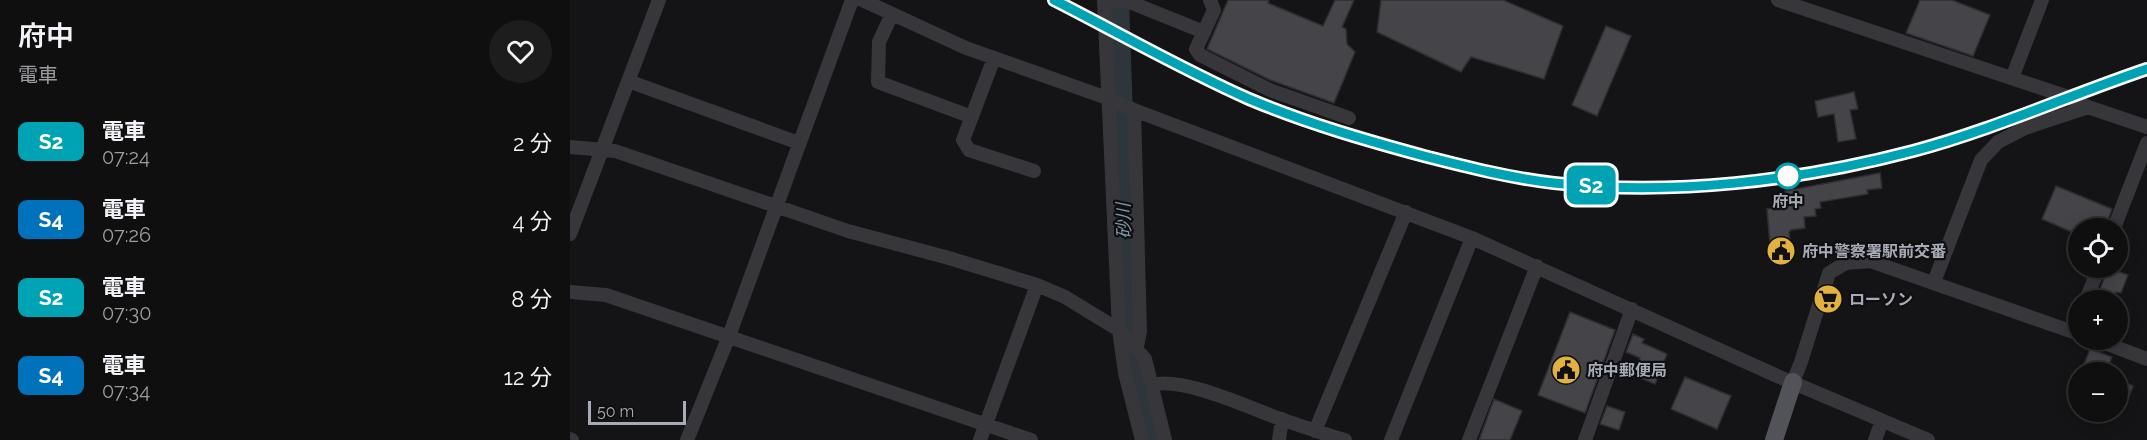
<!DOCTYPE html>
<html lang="ja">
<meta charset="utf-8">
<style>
body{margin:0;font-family:Raleway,"Noto Sans JP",sans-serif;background:#1d1d1e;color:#f1f3f6;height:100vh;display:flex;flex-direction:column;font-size:22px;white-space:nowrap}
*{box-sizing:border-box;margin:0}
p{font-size:20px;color:#9b9c9f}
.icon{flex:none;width:33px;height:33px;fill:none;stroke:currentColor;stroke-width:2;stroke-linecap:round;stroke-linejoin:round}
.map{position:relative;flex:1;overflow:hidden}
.side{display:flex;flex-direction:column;background:#0f0f10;width:570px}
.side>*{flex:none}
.badge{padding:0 12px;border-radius:9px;font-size:21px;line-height:39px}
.fabs{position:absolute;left:1498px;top:218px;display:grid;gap:12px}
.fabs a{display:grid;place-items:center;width:60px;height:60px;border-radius:50%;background:#0f0f10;box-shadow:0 3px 15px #0003,0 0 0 2px #2f2f30;font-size:30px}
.scale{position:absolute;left:18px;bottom:15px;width:98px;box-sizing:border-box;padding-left:6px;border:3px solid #a7abb5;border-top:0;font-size:16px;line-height:21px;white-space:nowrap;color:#a7abb5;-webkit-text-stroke:4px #0f0f11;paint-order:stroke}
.map>.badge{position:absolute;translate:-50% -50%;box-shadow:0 0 0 3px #fff}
.round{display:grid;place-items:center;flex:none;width:63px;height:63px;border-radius:32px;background:#1d1d1e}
.head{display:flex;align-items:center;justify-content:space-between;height:102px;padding:0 18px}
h1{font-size:28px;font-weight:600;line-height:45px}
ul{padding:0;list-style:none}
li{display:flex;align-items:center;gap:18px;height:78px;padding:0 18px}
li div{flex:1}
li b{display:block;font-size:22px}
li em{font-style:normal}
li .badge{min-width:66px;font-weight:700;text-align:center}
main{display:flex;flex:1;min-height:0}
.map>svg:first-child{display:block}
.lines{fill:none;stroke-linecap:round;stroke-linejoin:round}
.river{stroke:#2e353b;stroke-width:24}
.building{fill:#444449;stroke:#2f2f32;stroke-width:1.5}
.minor{stroke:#36363b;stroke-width:14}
.major{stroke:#525359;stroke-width:18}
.rail{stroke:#4b4c52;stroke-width:4;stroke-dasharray:8 6;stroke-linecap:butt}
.line-casing{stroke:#fff;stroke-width:14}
.line{stroke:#00a3b4;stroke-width:9}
.stop-dot{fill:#fff;stroke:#00a3b4;stroke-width:3}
.labels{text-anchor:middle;stroke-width:4.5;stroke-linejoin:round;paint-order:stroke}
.stop-label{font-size:16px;font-weight:bold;fill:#a7abb5;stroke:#0f0f11}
.poi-label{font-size:16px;font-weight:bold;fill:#a7abb5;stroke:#0f0f11;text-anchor:start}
.water-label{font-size:18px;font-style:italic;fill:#8197ae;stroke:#0f0f11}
</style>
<main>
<section class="side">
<div class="head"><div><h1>府中</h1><p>電車</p></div><a class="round"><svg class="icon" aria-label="heart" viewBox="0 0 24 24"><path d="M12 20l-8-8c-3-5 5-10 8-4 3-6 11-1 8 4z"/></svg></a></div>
<ul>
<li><span class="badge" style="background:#00a3b4;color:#fff">S2</span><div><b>電車</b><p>07:24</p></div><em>2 分</em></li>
<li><span class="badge" style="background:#0072bc;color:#fff">S4</span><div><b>電車</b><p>07:26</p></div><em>4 分</em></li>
<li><span class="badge" style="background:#00a3b4;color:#fff">S2</span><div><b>電車</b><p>07:30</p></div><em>8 分</em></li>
<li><span class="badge" style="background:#0072bc;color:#fff">S4</span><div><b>電車</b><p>07:34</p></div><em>12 分</em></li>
</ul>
</section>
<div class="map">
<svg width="1577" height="440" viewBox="0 0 1577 440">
<rect width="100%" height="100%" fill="#141416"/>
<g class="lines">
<path class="river" d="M547 0 558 321 564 375 581 440"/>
</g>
<path class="building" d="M658 0H699L698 3 753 26 765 0H784L772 27 776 29 777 44 785 52 764 103 700 80 637 49Z
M811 0H933L993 26 974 79 901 57 891 72 807 32Z
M1350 0H1382L1420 15 1403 56 1336 33Z
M1036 26 1061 36 1027 116 1002 105Z
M1284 92 1288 109 1280 110 1286 139 1268 142 1264 114 1248 117 1245 101Z
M1310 173 1312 188 1297 190 1298 194 1250 202 1251 208 1245 209 1246 216 1234 217 1235 228 1221 230 1219 232 1222 253 1201 256 1197 209 1216 206 1215 191Z
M1486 186 1542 209 1535 228H1509V235L1472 219Z
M1538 268 1558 275 1551 293 1546 292 1543 300H1526Z
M1000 312 1045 330 1015 413 968 395Z
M1063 334 1074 339 1072 343 1097 354 1085 384 1063 375 1070 358 1056 352Z
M1520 349 1542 357 1536 372H1511Z
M1115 377 1161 396 1147 429 1101 409Z
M1548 380 1563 386 1558 399 1548 396Z
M924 399 952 411 940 440H909Z
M1037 406 1055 412 1049 430 1030 424Z"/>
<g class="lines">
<path class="minor" d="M292 0 396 48 537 98 564 110 902 238 1205 375 1358 440
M534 0 549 330 555 373 572 440
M640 0 644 10 626 49 630 55 700 90 779 118
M1208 0 1498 97 1518 107 1577 127
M534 3 557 1 634 32
M322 14 309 42 308 82 402 117
M424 58 393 140 399 150 464 171
M1442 78 1472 0
M58 81 229 143
M564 110 570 331 567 347
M0 147 45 151 278 231 379 258 467 285 495 297 549 330 575 359 595 440
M1544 228 1577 143
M0 234 89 0
M1364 282 1411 160 1428 142 1455 128 1518 107
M0 292 36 295 461 440
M1516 300 1529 267
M1503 332 1509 318
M1524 339 1577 359
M1223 382 1231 362 1259 273 1276 263 1300 261 1509 334
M582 385C610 376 676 406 705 417 728 425 751 433 775 440
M745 431 836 212
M0 439 2 440
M117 440 159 336 282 0
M410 440 467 285
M709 440 712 419
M821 440 902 238
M899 440 967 266
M1015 440 1062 309
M1305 440 1312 421"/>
<path class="major" d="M1204 440 1223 382"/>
<path class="rail" d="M484 0C549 33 613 70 680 99 737 123 795 140 854 156 897 167 940 179 984 183 1103 195 1228 182 1343 151 1423 130 1499 95 1577 69"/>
</g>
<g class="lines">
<g class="line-casing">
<path id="line" d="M484 0C549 33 613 70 679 99 736 123 795 140 854 156 897 167 940 178 984 183 1102 196 1229 181 1343 151 1422 130 1500 95 1577 69"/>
</g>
<use href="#line" class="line"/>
</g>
<defs>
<g id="civic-disc" transform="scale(1.5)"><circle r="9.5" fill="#e3b13f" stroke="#0f0f11"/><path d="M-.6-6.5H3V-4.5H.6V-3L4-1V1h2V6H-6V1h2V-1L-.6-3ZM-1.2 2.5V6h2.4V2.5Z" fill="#111"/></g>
<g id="supermarket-disc" transform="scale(1.5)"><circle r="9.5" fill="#e3b13f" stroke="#0f0f11"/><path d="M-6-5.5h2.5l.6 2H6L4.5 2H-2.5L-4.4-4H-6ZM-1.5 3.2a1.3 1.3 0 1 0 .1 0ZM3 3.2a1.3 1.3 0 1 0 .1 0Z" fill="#111"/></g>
</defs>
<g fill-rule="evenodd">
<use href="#civic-disc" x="1211" y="251"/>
<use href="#supermarket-disc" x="1258" y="299"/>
<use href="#civic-disc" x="996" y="370"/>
</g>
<circle class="stop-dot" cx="1218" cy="176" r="12"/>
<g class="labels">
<g class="stop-label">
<text x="1218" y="207">府中</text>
</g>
<g class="poi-label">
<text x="1232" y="257">府中警察署駅前交番</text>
<text x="1279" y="305">ローソン</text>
<text x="1017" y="376">府中郵便局</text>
</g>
<g class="water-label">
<text transform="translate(554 221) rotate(-92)" y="6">砂川</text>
</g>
</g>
</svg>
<div class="fabs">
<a><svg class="icon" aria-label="locate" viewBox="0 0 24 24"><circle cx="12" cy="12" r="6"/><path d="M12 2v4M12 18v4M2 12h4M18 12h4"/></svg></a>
<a>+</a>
<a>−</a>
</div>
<div class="scale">50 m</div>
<b class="badge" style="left:1021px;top:185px;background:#00a3b4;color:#fff">S2</b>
</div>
</main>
